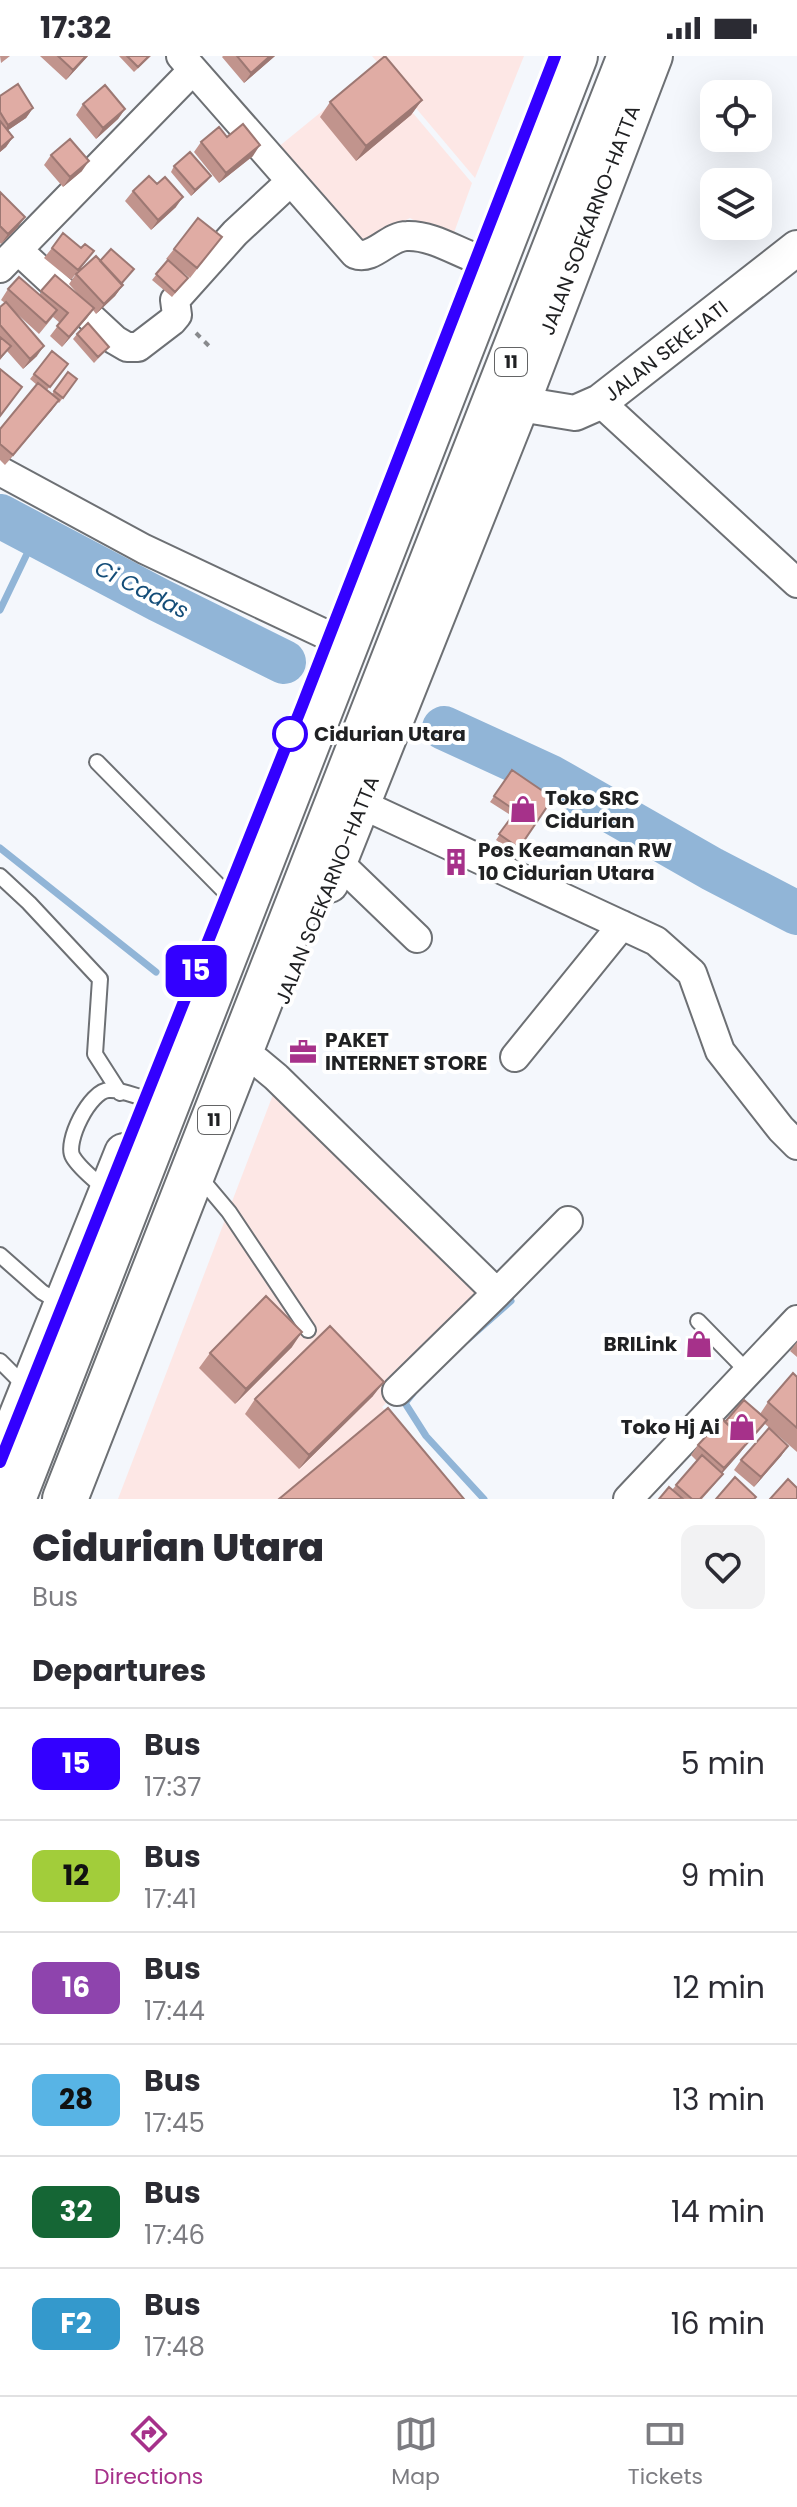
<!DOCTYPE html>
<style>
body{margin:0;font-family:Poppins,sans-serif;background:#f2f2f3;color:#2b2b33;height:100vh;display:flex;flex-direction:column;font-size:30px;white-space:nowrap}
*{box-sizing:border-box;margin:0}
p{font-size:26px;color:#7c7c81}
.icon{flex:none;width:44px;height:44px;fill:none;stroke:currentColor;stroke-width:2;stroke-linecap:round;stroke-linejoin:round}
.map{position:relative;height:1443px;overflow:hidden}
.drawer{display:flex;flex-direction:column;background:#fff;flex:1}
.drawer>*{flex:none}
.badge{padding:0 16px;border-radius:12px;font-size:28px;line-height:52px}
.fabs{position:absolute;left:700px;top:24px;display:grid;gap:16px}
.fabs a{display:grid;place-items:center;width:72px;height:72px;border-radius:16px;background:#fff;box-shadow:0 8px 32px #0002;font-size:40px}
.map>.badge{position:absolute;translate:-50% -50%;box-shadow:0 0 0 4px #fff}
h2{padding:0 32px;font-size:30px;line-height:72px}
.round{display:grid;place-items:center;flex:none;width:84px;height:84px;border-radius:16px;background:#f2f2f3}
.head{display:flex;align-items:center;justify-content:space-between;height:136px;padding:0 32px}
h1{font-size:38px;font-weight:800;line-height:60px}
ul{padding:0;list-style:none}
li{display:flex;align-items:center;gap:24px;height:112px;padding:0 32px;border-top:2px solid #e1e1e2}
li div{flex:1}
li b{display:block;font-size:30px}
li em{font-style:normal}
li .badge{min-width:88px;font-weight:700;text-align:center}
.status{display:flex;justify-content:space-between;align-items:center;height:56px;padding:0 40px;background:#fff;direction:ltr}
.status svg{height:22px;fill:currentColor}
.tabs{display:flex;justify-content:space-around;align-items:center;height:112px;border-top:2px solid #e1e1e2;background:#fff;font-size:22px;color:#7c7c81}
.tabs a{display:grid;justify-items:center;gap:4px}
.tabs .active{color:#a6318a}
.map>svg:first-child{display:block}
.industrial{fill:#fde7e5}
.lines{fill:none;stroke-linecap:round;stroke-linejoin:round}
.stream{stroke:#91b5d7;stroke-width:7}
.river{stroke:#91b5d7;stroke-width:44}
.service-casing{stroke:#6d7074;stroke-width:18}
.minor-casing{stroke:#6d7074;stroke-width:32}
.tertiary-casing{stroke:#6d7074;stroke-width:38}
.secondary-casing{stroke:#6d7074;stroke-width:42}
.trunk-casing{stroke:#6d7074;stroke-width:48}
.path{stroke:#888a8d;stroke-width:4;stroke-dasharray:6 6;stroke-linecap:butt}
.service{stroke:#fff;stroke-width:14}
.minor{stroke:#fff;stroke-width:28}
.tertiary{stroke:#fff;stroke-width:34}
.secondary{stroke:#fff;stroke-width:38}
.trunk{stroke:#fff;stroke-width:44}
.wall{fill:#c1948d}
.shaded-wall{fill:#9d7873}
.building{fill:#e0aca4;stroke:#9d7873;stroke-width:2}
.line-casing{stroke:#fff;stroke-width:18}
.line{stroke:#30f;stroke-width:12}
.stop-dot{fill:#fff;stroke:#30f;stroke-width:4}
.labels{text-anchor:middle;stroke-width:8;stroke-linejoin:round;paint-order:stroke}
.shield{fill:#fff;stroke:#636465;stroke-width:2}
.shield-label{font-size:18px;font-weight:bold;fill:#202123}
.street-label{font-size:20px;fill:#202123;stroke:#fff}
.stop-label{font-size:20px;font-weight:bold;fill:#202123;stroke:#fff;text-anchor:start}
.poi-label{font-size:20px;font-weight:bold;fill:#202123;stroke:#fff;text-anchor:start}
.water-label{font-size:22px;font-style:italic;fill:#144d78;stroke:#fff}
</style>
<div class="status"><b>17:32</b><svg viewBox="0 0 49 12"><path d="M0 12V9h3v3zM5 12V6h3v6zM10 12V3h3v9zM15 12V0h3v12zM26 1h20v11H26zM47 4h2v5h-2z"/></svg></div>
<div class="map">
<svg width="797" height="1443" viewBox="0 0 797 1443">
<rect width="100%" height="100%" fill="#f4f7fc"/>
<path class="industrial" d="M372 0H524L475 122Z
M375 12 472 127 451 185 410 162 357 188 277 92Z
M274 1036 495 1239 382 1351 461 1443H118Z"/>
<g class="lines">
<path class="stream" d="M0 554 36 479
M0 792 156 916
M467 1284 511 1245 504 1238
M413 1337 405 1347 426 1380 484 1443"/>
<path class="river" d="M0 460 159 544 284 606
M444 672 551 721 712 813 797 857"/>
<g class="service-casing">
<path id="service" d="M97 706 227 838
M0 820 29 847 100 923 95 998 120 1037
M208 1131 229 1156 308 1274
M105 1133C95 1124 80 1113 73 1101 64 1087 90 1034 109 1034 120 1033 135 1040 146 1043
M0 1199 42 1236 62 1248
M698 1265 748 1316
M0 1305 28 1333"/>
</g>
<g class="minor-casing">
<path id="minor" d="M181 0 355 198C373 205 388 180 407 180 430 179 454 194 475 202
M18 194 115 284 127 291H138L172 265 177 259 175 244 235 177 291 125
M0 212 193 14
M600 346 797 527
M0 415 144 493 329 580
M361 748 656 885 692 917 720 995 781 1073 797 1089
M338 806 417 882
M515 1001 622 869
M258 1006 276 1021 497 1237 397 1335
M497 1237 568 1165
M628 1443 797 1264"/>
</g>
<g class="tertiary-casing">
<path id="tertiary" d="M520 348 575 357 600 346 797 192"/>
</g>
<g class="secondary-casing">
<path id="secondary" d="M329 827 520 348 653 0
M0 1406 124 1097"/>
</g>
<g class="trunk-casing">
<path id="trunk" d="M13 1443 575 0
M65 1443 630 0"/>
</g>
<path class="path" d="M196 277 211 292"/>
<use href="#service" class="service"/>
<use href="#minor" class="minor"/>
<use href="#tertiary" class="tertiary"/>
<use href="#secondary" class="secondary"/>
<use href="#trunk" class="trunk"/>
</g>
<path class="wall" d="M0 0H10L1 7Z
M40 0H88L66 24Z
M119 0H151L134 16Z
M223 0H275L244 27 222 1Z
M0 40 33 52 26 62 8 74 13 81 6 91 0 96Z
M422 44 411 59 356 105 320 61 330 46Z
M83 48 125 53 118 63 96 83 76 59Z
M227 81 253 100 219 127 194 96 201 86Z
M51 99 82 115 63 131 44 109Z
M174 110 211 120 207 125 191 140 171 116Z
M133 135 176 151 151 174 125 145Z
M0 136 18 171 1 188 0 187Z
M222 181 190 222 171 207 184 227 172 241 152 224 168 204 166 203 174 193Z
M52 192H81L94 195 71 224 44 202Z
M76 218 123 229 115 240 96 258 93 254 62 291 50 280 60 267 53 261 39 278 15 256 37 300 23 313 7 295 0 304V251L5 247 1 244 8 233 39 239 55 219 79 239 69 228Z
M77 278 109 291 94 307 73 283Z
M52 295 68 308 47 334 52 338 68 316 77 323 59 347 58 346 5 409 0 404V373L37 329 30 323Z
M512 714 553 742 515 797 496 784 512 760 490 746Z
M457 795 465 802 459 811 450 805Z
M797 1286V1301L790 1295Z
M292 1291 235 1348 199 1312 210 1297Z
M797 1321V1396L765 1368 722 1417 715 1428 702 1443H659L672 1434 697 1405 691 1399 698 1389 725 1366 760 1358 768 1346Z
M373 1340 299 1413 245 1358 255 1343Z
M788 1390 781 1400 754 1431 734 1414 741 1404Z"/>
<path class="shaded-wall" d="M86 0H88L66 24 73 14Z
M270 0H275L244 27 251 17Z
M422 44 411 59 356 105 366 90Z
M33 52 26 62 1 79 8 69Z
M125 53 118 63 96 83 103 72Z
M13 81 6 91 0 96V92Z
M260 89 253 100 219 127 226 117Z
M89 105 82 115 63 131 70 121Z
M211 120 207 125 191 140 195 134Z
M183 141 176 151 151 174 158 164Z
M25 161 18 171 1 188 8 178Z
M123 229 115 240 96 258 104 248Z
M94 252 87 262 62 291 69 281Z
M44 290 37 300 23 313 30 303Z
M59 344 52 354 5 409 13 399Z
M302 1276 292 1291 235 1348 246 1333Z
M384 1326 373 1340 299 1413 309 1399Z
M748 1386 740 1397 717 1423 724 1412Z
M788 1390 781 1400 754 1431 761 1421Z"/>
<path class="building" d="M58 0H86L73 14Z
M127 0H149L138 11Z
M237 0H270L251 17Z
M385 0 422 44 366 90 330 46Z
M18 28 33 52 8 69 0 56V40Z
M105 29 125 53 103 72 83 48Z
M0 65 13 81 0 92Z
M243 68 260 89 226 117 201 86 219 71 227 81Z
M70 83 89 105 70 121 51 99Z
M190 96 211 120 195 134 174 110Z
M149 120 157 128 165 121 183 141 158 164 133 135Z
M0 136 25 161 8 178 0 170Z
M198 162 222 181 197 212 174 193Z
M63 177 81 192 85 188 94 195 78 214 52 192Z
M111 193 134 213 121 228 100 205Z
M96 200 123 229 104 248 76 218Z
M168 204 188 222 175 236 156 218Z
M55 219 94 252 69 281 57 270 68 257 41 235Z
M19 221 57 254 46 267 8 233Z
M6 246 44 290 30 303 0 269V251Z
M88 267 109 291 98 301 77 278Z
M0 281 11 290 0 302Z
M52 295 68 308 50 331 34 318Z
M0 313 22 331 0 360Z
M68 316 77 323 63 342 54 335Z
M38 327 59 344 13 399 0 388V373Z
M512 714 553 742 519 792 499 778 516 755 494 740Z
M457 795 465 802 463 806 454 800Z
M266 1240 302 1276 246 1333 210 1297Z
M330 1270 384 1326 309 1399 255 1343Z
M793 1317 797 1321V1372L768 1346Z
M744 1344 767 1364 747 1387 725 1366Z
M388 1352 464 1443H279Z
M722 1363 748 1386 724 1412 698 1389Z
M769 1372 788 1390 761 1421 741 1404Z
M702 1399 723 1418 700 1443H692L676 1429Z
M735 1421 756 1441 754 1443H716Z
M788 1423 797 1432V1443H770Z
M669 1431 683 1443H659Z"/>
<g class="lines">
<g class="line-casing">
<path id="line" d="M0 1406 302 650 555 0"/>
</g>
<use href="#line" class="line"/>
</g>
<defs>
<g id="shop-bare" transform="scale(2.16)"><path d="M-5-2.5h2.3a2.7 3.5 0 0 1 5.4 0H5L5.5 6h-11ZM-1.5-2.5h3a1.5 2.3 0 0 0-3 0Z" fill="#a6318a" stroke="#fff" stroke-width="2.5" paint-order="stroke"/></g>
<g id="building-bare" transform="scale(2.16)"><path d="M-4-6H4V6H1V3H-1V6H-4ZM-2.5-4.3h1.7v1.8h-1.7ZM.8-4.3h1.7v1.8H.8ZM-2.5-1h1.7V.8h-1.7ZM.8-1h1.7V.8H.8Z" fill="#a6318a" stroke="#fff" stroke-width="2.5" paint-order="stroke"/></g>
<g id="office-bare" transform="scale(2.16)"><path d="M-6-3h4V-5.5h4V-3h4V5H-6ZM-1-4.5V-3h2v-1.5ZM-6 0V1H6V0Z" fill="#a6318a" stroke="#fff" stroke-width="2.5" paint-order="stroke"/></g>
</defs>
<g fill-rule="evenodd">
<use href="#shop-bare" x="523" y="753"/>
<use href="#building-bare" x="456" y="806"/>
<use href="#office-bare" x="303" y="996"/>
<use href="#shop-bare" x="699" y="1288"/>
<use href="#shop-bare" x="742" y="1371"/>
</g>
<circle class="stop-dot" cx="290" cy="678" r="16"/>
<g class="labels">
<g class="shield">
<rect x="495" y="292" width="32" height="28" rx="6"/>
<rect x="198" y="1050" width="32" height="28" rx="6"/>
</g>
<g class="shield-label">
<text x="511" y="312">11</text>
<text x="214" y="1070">11</text>
</g>
<g class="street-label">
<text transform="translate(590 164) rotate(-69)" y="7">JALAN SOEKARNO-HATTA</text>
<text transform="translate(666 295) rotate(-38)" y="7">JALAN SEKEJATI</text>
<text transform="translate(327 834) rotate(-68)" y="7">JALAN SOEKARNO-HATTA</text>
</g>
<g class="stop-label">
<text x="314" y="685">Cidurian Utara</text>
</g>
<g class="poi-label">
<text x="545" y="749">Toko SRC<tspan x="545" dy="23">Cidurian</tspan></text>
<text x="478" y="801">Pos Keamanan RW<tspan x="478" dy="23">10 Cidurian Utara</tspan></text>
<text x="325" y="991">PAKET<tspan x="325" dy="23">INTERNET STORE</tspan></text>
<text x="677" y="1295" text-anchor="end">BRILink</text>
<text x="720" y="1378" text-anchor="end">Toko Hj Ai</text>
</g>
<g class="water-label">
<text transform="translate(142 533) rotate(27)" y="8">Ci Cadas</text>
</g>
</g>
</svg>
<div class="fabs">
<a><svg class="icon" aria-label="locate" viewBox="0 0 24 24"><circle cx="12" cy="12" r="6"/><path d="M12 2v4M12 18v4M2 12h4M18 12h4"/></svg></a>
<a><svg class="icon" aria-label="layers" viewBox="0 0 24 24"><path d="M12 4l9 5-9 5-9-5zM3 14l9 5 9-5"/></svg></a>
</div>
<b class="badge" style="left:196px;top:915px;background:#30f;color:#fff">15</b>
</div>
<section class="drawer">
<div class="head"><div><h1>Cidurian Utara</h1><p>Bus</p></div><a class="round"><svg class="icon" aria-label="heart" viewBox="0 0 24 24"><path d="M12 20l-8-8c-3-5 5-10 8-4 3-6 11-1 8 4z"/></svg></a></div>
<h2>Departures</h2>
<ul>
<li><span class="badge" style="background:#30f;color:#fff">15</span><div><b>Bus</b><p>17:37</p></div><em>5 min</em></li>
<li><span class="badge" style="background:#a2cd3a;color:#111">12</span><div><b>Bus</b><p>17:41</p></div><em>9 min</em></li>
<li><span class="badge" style="background:#8e44ad;color:#fff">16</span><div><b>Bus</b><p>17:44</p></div><em>12 min</em></li>
<li><span class="badge" style="background:#58b4e5;color:#111">28</span><div><b>Bus</b><p>17:45</p></div><em>13 min</em></li>
<li><span class="badge" style="background:#156635;color:#fff">32</span><div><b>Bus</b><p>17:46</p></div><em>14 min</em></li>
<li><span class="badge" style="background:#3499cc;color:#fff">F2</span><div><b>Bus</b><p>17:48</p></div><em>16 min</em></li>
</ul>
</section>
<nav class="tabs">
<a class="active"><svg class="icon" aria-label="directions" viewBox="0 0 24 24"><path d="M12 3l9 9-9 9-9-9zM9 14v-3h6M13 9l2 2-2 2"/></svg>Directions</a>
<a><svg class="icon" aria-label="map" viewBox="0 0 24 24"><path d="M3 6l6-2 6 2 6-2v14l-6 2-6-2-6 2zM9 4v14M15 6v14"/></svg>Map</a>
<a><svg class="icon" aria-label="tickets" viewBox="0 0 24 24"><path d="M3 7h18v10H3zM15 7v10"/></svg>Tickets</a>
</nav>
